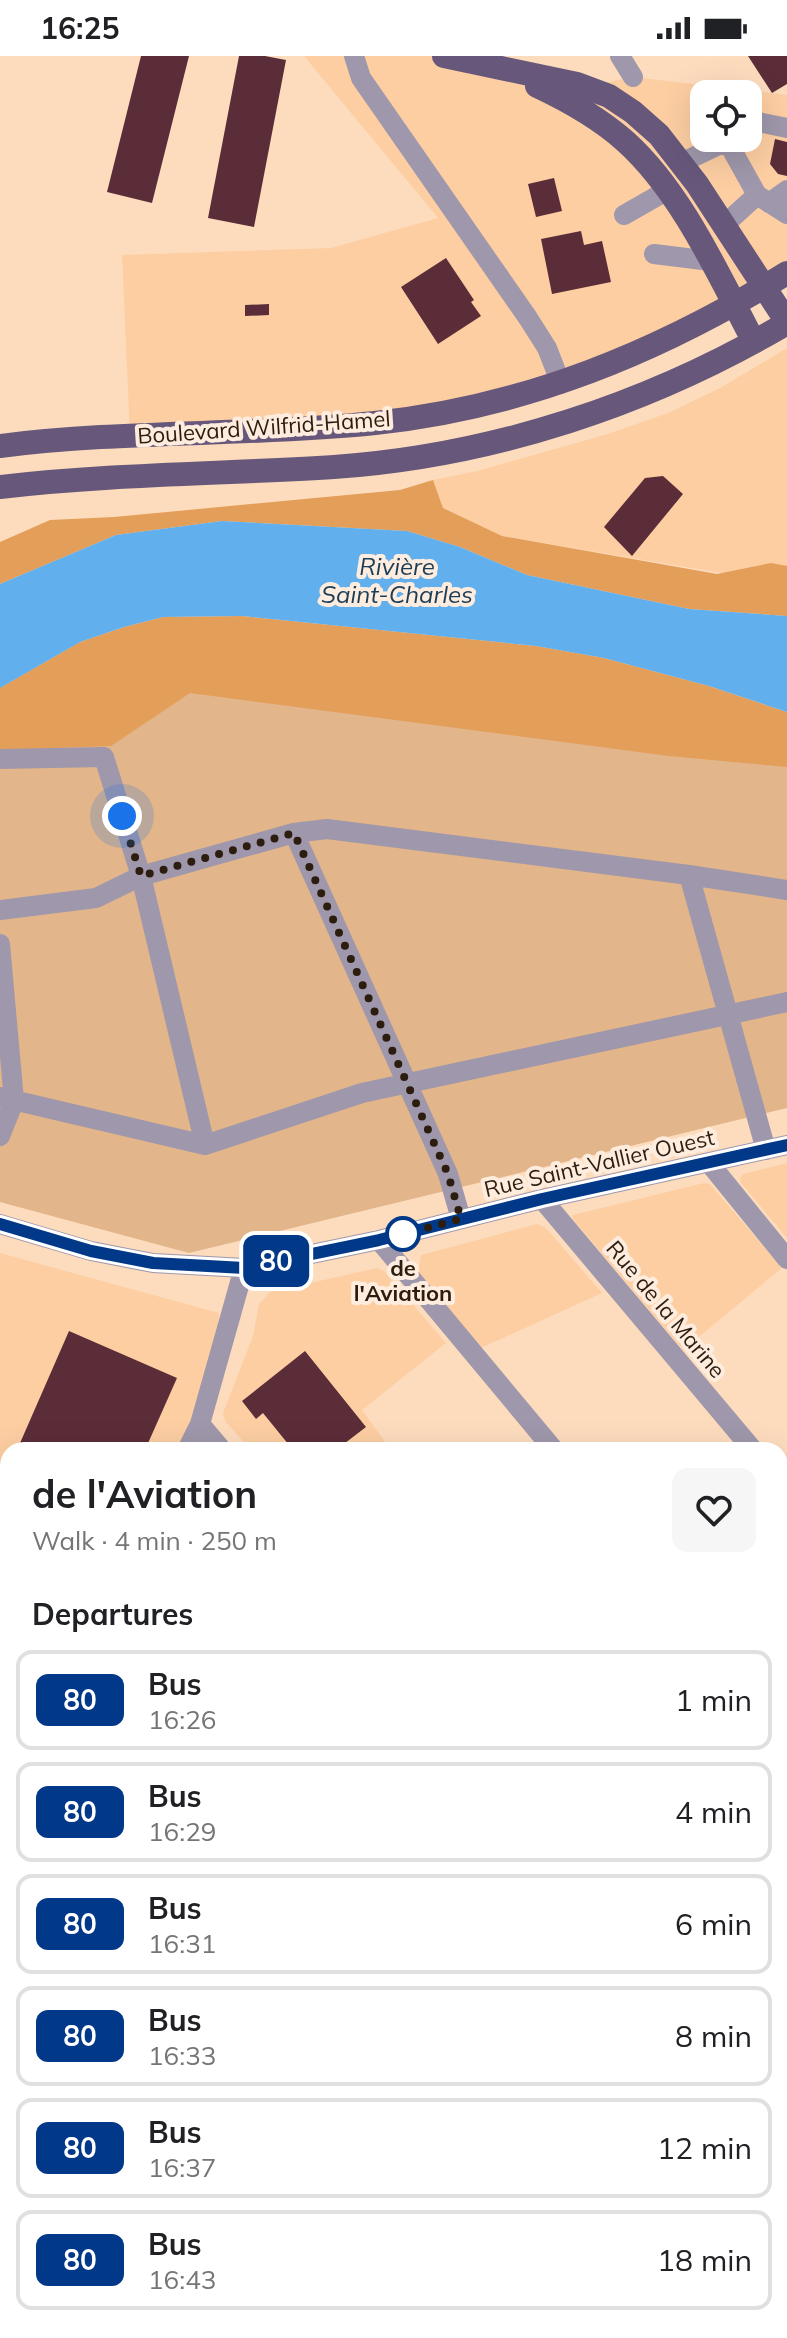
<!DOCTYPE html>
<meta charset="utf-8">
<style>
body{margin:0;font-family:Mulish,sans-serif;background:#f6f6f6;color:#202124;height:100vh;display:flex;flex-direction:column;font-size:30px;white-space:nowrap}
*{box-sizing:border-box;margin:0}
p{font-size:26px;color:#757577}
.icon{flex:none;width:44px;height:44px;fill:none;stroke:currentColor;stroke-width:2;stroke-linecap:round;stroke-linejoin:round}
.map{position:relative;flex:1;overflow:hidden}
.side{position:absolute;left:0px;top:1386px;width:788px;height:896px;display:flex;flex-direction:column;background:#fff;border-radius:24px 24px 0 0;box-shadow:0 8px 32px #0002}
.side>*{flex:none}
.badge{padding:0 16px;border-radius:12px;font-size:28px;line-height:52px}
.buttons{position:absolute;left:690px;top:24px;display:grid;gap:16px}
.buttons a{display:grid;place-items:center;width:72px;height:72px;border-radius:16px;background:#fff;box-shadow:0 8px 32px #0002;font-size:40px}
.you{position:absolute;width:40px;height:40px;margin:-20px;border:6px solid #fff;border-radius:50%;background:#1a73e8;box-shadow:0 0 0 12px #1a73e833}
.map>.badge{position:absolute;translate:-50% -50%;box-shadow:0 0 0 4px #fff}
h2{padding:0 32px;font-size:30px;line-height:72px}
.round{display:grid;place-items:center;flex:none;width:84px;height:84px;border-radius:16px;background:#f6f6f6}
.head{display:flex;align-items:center;justify-content:space-between;height:136px;padding:0 32px}
h1{font-size:38px;font-weight:700;line-height:60px}
ul{padding:0;list-style:none}
li{display:flex;align-items:center;gap:24px;height:100px;margin:0 16px 12px;padding:0 16px;border:4px solid #e0e0e0;border-radius:16px}
li div{flex:1}
li b{display:block;font-size:30px}
li em{font-style:normal}
li .badge{min-width:88px;font-weight:700;text-align:center}
.status{display:flex;justify-content:space-between;align-items:center;height:56px;padding:0 40px;background:#fff;direction:ltr}
.status svg{height:22px;fill:currentColor}
.map>svg:first-child{display:block}
.built{fill:#fdcea2;fill-rule:evenodd}
.green{fill:#e2b58a}
.forest{fill:#e39e59}
.water{fill:#61afed}
.building{fill:#5b2d39}
.lines{fill:none;stroke-linecap:round;stroke-linejoin:round}
.minor{stroke:#9f97ab;stroke-width:20}
.major{stroke:#67587b;stroke-width:24}
.rail-casing{stroke:#65513f;stroke-width:9}
.rail{stroke:#feedde;stroke-width:6;stroke-dasharray:18;stroke-linecap:butt}
.line-casing{stroke:#fff;stroke-width:18}
.line{stroke:#013888;stroke-width:12}
.walk{stroke:#2c1d0f;stroke-width:8;stroke-dasharray:0 14.4}
.stop-dot{fill:#fff;stroke:#013888;stroke-width:4}
.labels{text-anchor:middle;stroke-width:8;stroke-linejoin:round;paint-order:stroke}
.street-label{font-size:22px;fill:#2c1d0f;stroke:#feedde}
.stop-label{font-size:22px;font-weight:bold;fill:#2c1d0f;stroke:#feedde}
.water-label{font-size:24px;font-style:italic;fill:#1c3d57;stroke:#feedde}
</style>
<div class="status"><b>16:25</b><svg viewBox="0 0 49 12"><path d="M0 12V9h3v3zM5 12V6h3v6zM10 12V3h3v9zM15 12V0h3v12zM26 1h20v11H26zM47 4h2v5h-2z"/></svg></div>
<div class="map">
<svg width="787" height="2282" viewBox="0 0 787 2282">
<rect width="100%" height="100%" fill="#fddcbe"/>
<path class="built" d="M304 0H444L579 32 633 21 787 39V217L764 231 493 346 130 380 122 199 331 192 438 162ZM704 38H748V82H704Z
M787 292V528L502 480 443 452 433 424 477 415 608 378 668 357 720 332Z
M787 1107V1182L741 1127 740 1122 743 1118Z
M704 1127 710 1128 782 1212 683 1294 572 1162 573 1159Z
M537 1168 546 1172 602 1237 481 1292 418 1216 421 1199Z
M0 1197 219 1257 206 1394H8V1603L0 1593Z
M377 1212 384 1215 446 1287 362 1354 391 1394H251L225 1365 223 1357 253 1280 259 1248 270 1236Z
M0 1725 8 1734V2274H475L482 2282H0Z
M787 1856V2282H550L544 2274H780V1858Z"/>
<path class="green" d="M80 586 787 656V1052L189 1197 0 1146V632Z"/>
<path class="forest" d="M433 424 443 452 502 480 717 518 771 507 787 510V560L689 553 527 519 460 491 407 475 222 465 116 479 0 528V486L50 464 114 461 400 434Z
M242 560 536 590 604 602 709 630 787 656V711L669 700 190 637 111 690 0 694V632L80 586 124 571 163 561Z"/>
<path class="water" d="M222 465 407 475 460 491 527 519 689 553 787 560V656L709 630 604 602 536 590 242 560 163 561 124 571 80 586 0 632V528L116 479Z"/>
<path class="building" d="M141 0H189L152 147 107 136Z
M239 0H265L286 4 254 171 208 162Z
M748 0H787V28L772 37Z
M775 83 787 86V120L778 118 770 108Z
M554 122 562 155 536 161 528 128Z
M581 175 584 189 602 185 611 226 552 238 541 183Z
M446 202 474 244 471 246 481 260 438 288 401 231Z
M269 248V259L245 260V249Z
M663 420 683 438 632 500 604 471 645 422Z
M69 1275 177 1322 145 1394H17Z
M305 1295 366 1371 336 1394H293L263 1357 256 1363 242 1345Z
M0 1438 8 1448V1519L0 1525Z
M0 1753 8 1763V1785L0 1792Z
M0 1811 8 1821V1906L0 1913Z
M780 1964 787 1966V2021L780 2019Z
M0 2209 8 2219 4 2226 8 2231V2274H53L60 2282H0Z
M239 2274H276L283 2282H229Z
M346 2274H402L392 2282H352Z
M581 2274H703L693 2282H588Z"/>
<g class="lines">
<path class="minor" d="M354 0 361 22 528 262 547 292 561 328
M620 0 633 21
M748 64 787 72
M681 107 727 85 757 139
M769 147 787 134
M624 159 666 135
M723 170 757 139 787 158
M654 198 711 205
M0 703 104 701 141 820 205 1089
M294 777 327 773 689 819 766 1094
M689 819 787 834
M0 854 96 842 141 820 294 777 448 1118 461 1163
M0 888 14 1045 0 1080
M0 1041 205 1089 362 1037 787 946
M710 1108 787 1203
M542 1143 753 1394
M0 1168 91 1195 153 1207 244 1212 379 1184 542 1143 787 1089
M379 1184 554 1394
M200 1368 222 1394
M187 1394 200 1368 244 1212
M780 1426 787 1434
M780 1665 787 1674
M0 1724 8 1737
M780 1765 787 1763
M0 1944 8 1940
M780 2108 787 2110
M317 2274 324 2282
M180 2282 189 2274"/>
<path class="major" d="M444 0 577 28 609 40 633 56 659 79 697 128 787 266
M537 30C569 45 598 61 625 85 682 136 719 220 754 286
M0 390C124 374 250 380 375 367 526 351 659 296 787 217
M0 431C111 418 222 418 334 411 493 400 650 348 787 267
M0 1656 8 1666
M508 2274 514 2282"/>
<g class="rail-casing">
<path id="rail" d="M780 1825 787 1824
M0 1994 8 1993"/>
</g>
<use href="#rail" class="rail"/>
</g>
<g class="lines">
<g class="line-casing">
<path id="line" d="M0 1168 91 1195 153 1207 244 1212 379 1184 542 1143 787 1089"/>
</g>
<use href="#line" class="line"/>
<path class="walk" d="M122 760 141 820 294 777 448 1118 461 1163 403 1178"/>
</g>
<circle class="stop-dot" cx="403" cy="1178" r="16"/>
<g class="labels">
<g class="street-label">
<text transform="translate(264 371) rotate(-4)" y="8">Boulevard Wilfrid-Hamel</text>
<text transform="translate(599 1107) rotate(-13)" y="8">Rue Saint-Vallier Ouest</text>
<text transform="translate(666 1253) rotate(50)" y="8">Rue de la Marine</text>
</g>
<g class="stop-label">
<text x="403" y="1220">de<tspan x="403" dy="25">l'Aviation</tspan></text>
</g>
<g class="water-label">
<text x="397" y="519">Rivière<tspan x="397" dy="28">Saint-Charles</tspan></text>
</g>
</g>
</svg>
<div class="buttons">
<a><svg class="icon" aria-label="locate" viewBox="0 0 24 24"><circle cx="12" cy="12" r="6"/><path d="M12 2v4M12 18v4M2 12h4M18 12h4"/></svg></a>
</div>
<div class="you" style="left:122px;top:760px"></div>
<b class="badge" style="left:276px;top:1205px;background:#013888;color:#fff">80</b>
<section class="side">
<div class="head"><div><h1>de l'Aviation</h1><p>Walk · 4 min · 250 m</p></div><a class="round"><svg class="icon" aria-label="heart" viewBox="0 0 24 24"><path d="M12 20l-8-8c-3-5 5-10 8-4 3-6 11-1 8 4z"/></svg></a></div>
<h2>Departures</h2>
<ul>
<li><span class="badge" style="background:#013888;color:#fff">80</span><div><b>Bus</b><p>16:26</p></div><em>1 min</em></li>
<li><span class="badge" style="background:#013888;color:#fff">80</span><div><b>Bus</b><p>16:29</p></div><em>4 min</em></li>
<li><span class="badge" style="background:#013888;color:#fff">80</span><div><b>Bus</b><p>16:31</p></div><em>6 min</em></li>
<li><span class="badge" style="background:#013888;color:#fff">80</span><div><b>Bus</b><p>16:33</p></div><em>8 min</em></li>
<li><span class="badge" style="background:#013888;color:#fff">80</span><div><b>Bus</b><p>16:37</p></div><em>12 min</em></li>
<li><span class="badge" style="background:#013888;color:#fff">80</span><div><b>Bus</b><p>16:43</p></div><em>18 min</em></li>
</ul>
</section>
</div>
